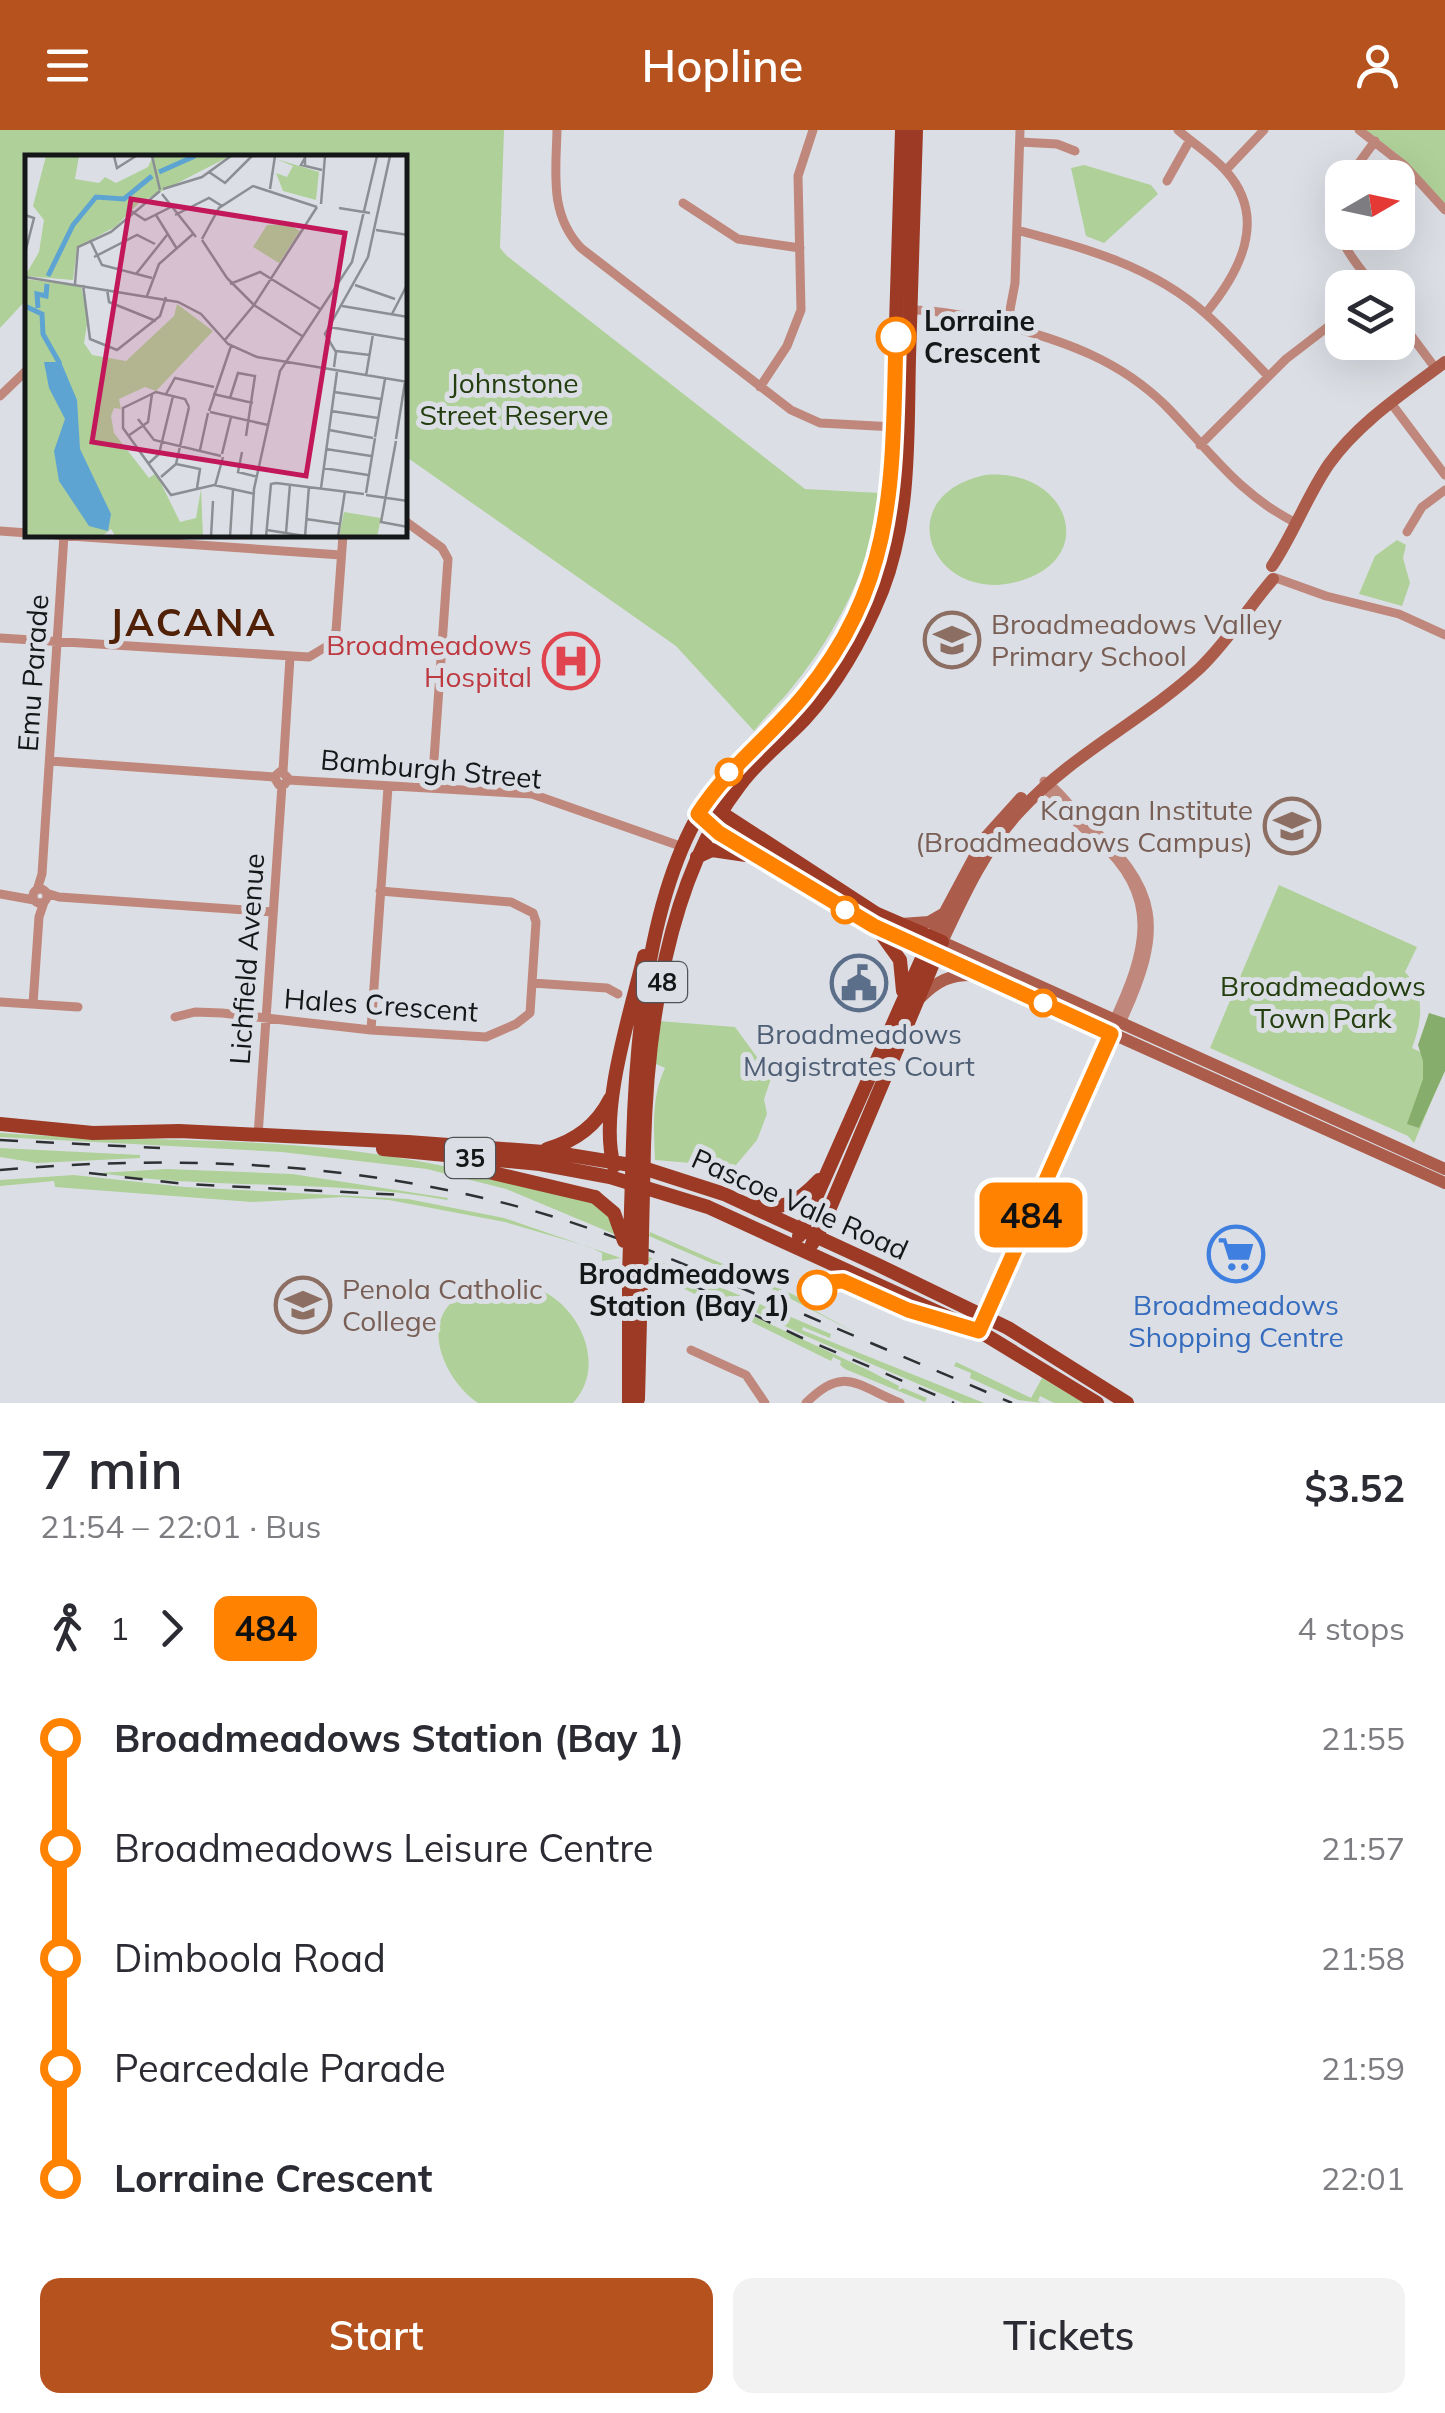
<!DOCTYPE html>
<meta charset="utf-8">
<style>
body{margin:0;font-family:Mulish,sans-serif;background:#f2f2f3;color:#2b2b33;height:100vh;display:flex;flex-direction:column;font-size:38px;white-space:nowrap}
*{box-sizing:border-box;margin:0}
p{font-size:32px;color:#7c7c81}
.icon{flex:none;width:55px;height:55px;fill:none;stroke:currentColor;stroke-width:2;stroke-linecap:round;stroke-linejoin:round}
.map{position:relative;height:1273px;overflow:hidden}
.drawer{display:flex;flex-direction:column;background:#fff;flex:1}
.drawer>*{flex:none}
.badge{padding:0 20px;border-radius:15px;font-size:35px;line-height:65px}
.needle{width:65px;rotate:81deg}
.buttons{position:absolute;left:1325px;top:30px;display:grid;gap:20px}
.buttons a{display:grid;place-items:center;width:90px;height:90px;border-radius:20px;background:#fff;box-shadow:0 10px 40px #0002;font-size:50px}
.map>.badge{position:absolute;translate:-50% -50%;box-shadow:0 0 0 5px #fff}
.legs{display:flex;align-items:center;gap:15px;height:110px;padding:0 40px;font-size:32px}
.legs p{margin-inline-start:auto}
.head{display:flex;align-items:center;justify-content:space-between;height:170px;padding:0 40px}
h1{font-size:55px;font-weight:600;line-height:75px}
.cta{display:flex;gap:20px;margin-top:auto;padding:20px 40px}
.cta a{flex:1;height:115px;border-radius:20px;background:#b6521e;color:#fff;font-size:40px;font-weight:600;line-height:115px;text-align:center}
.cta a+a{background:#f2f2f3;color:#2b2b33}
ul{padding:0 40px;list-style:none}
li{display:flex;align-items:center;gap:35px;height:110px;font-size:38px}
li i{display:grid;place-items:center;width:15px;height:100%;margin:0 12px;background:currentColor}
li i::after{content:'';width:25px;height:25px;margin:-12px;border:8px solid;border-radius:50%;background:#fff}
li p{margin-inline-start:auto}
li:first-child i{background:linear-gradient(#0000 50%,currentColor 0)}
li:last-child i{background:linear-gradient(currentColor 50%,#0000 0)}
header{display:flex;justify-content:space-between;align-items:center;height:130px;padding:0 40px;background:#b6521e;color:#fff;font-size:45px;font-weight:600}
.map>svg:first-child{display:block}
.green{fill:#afd098}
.forest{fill:#86ad6c}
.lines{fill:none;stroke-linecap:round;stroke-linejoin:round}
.street{stroke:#c0887c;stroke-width:9}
.secondary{stroke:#ac5c4b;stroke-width:12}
.primary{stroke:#9c3a26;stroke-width:14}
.rail{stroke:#2e3133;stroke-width:2.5;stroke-dasharray:18 18;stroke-linecap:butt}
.primary-bridge{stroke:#9c3a26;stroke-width:14}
.line-1-casing{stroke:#fff;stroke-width:22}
.line-1{stroke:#ff8200;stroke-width:15}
.stop-1-dot{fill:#fff;stroke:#ff8200;stroke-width:5}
.labels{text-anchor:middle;stroke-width:10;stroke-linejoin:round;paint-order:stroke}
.shield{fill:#dbdfe5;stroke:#505256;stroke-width:2.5}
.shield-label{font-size:25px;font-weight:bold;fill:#141618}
.stop-label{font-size:28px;font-weight:bold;fill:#141618;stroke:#dbdfe5;text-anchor:start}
.park-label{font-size:28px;fill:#253e0f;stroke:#dbdfe5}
.education-label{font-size:28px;fill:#785e54;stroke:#dbdfe5;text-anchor:start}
.health-label{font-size:28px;fill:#be3a42;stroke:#dbdfe5;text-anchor:end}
.street-label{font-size:28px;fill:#141618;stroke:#dbdfe5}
.service-label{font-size:28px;fill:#4e5e75;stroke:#dbdfe5}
.shop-label{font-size:28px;fill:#366cbe;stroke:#dbdfe5}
.district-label{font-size:38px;font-weight:bold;letter-spacing:2.5px;fill:#502007;stroke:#dbdfe5}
.inset-river{fill:none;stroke:#5ea4d3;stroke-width:5}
.inset-road{fill:none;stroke:#8b8f93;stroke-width:2.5}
.view{fill:#c2185b;fill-opacity:0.15;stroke:#c2185b;stroke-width:5}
.inset-edge{fill:none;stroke:#141618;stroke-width:5}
</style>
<header><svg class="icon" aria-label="menu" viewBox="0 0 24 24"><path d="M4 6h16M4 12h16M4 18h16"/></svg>Hopline<svg class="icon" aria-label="person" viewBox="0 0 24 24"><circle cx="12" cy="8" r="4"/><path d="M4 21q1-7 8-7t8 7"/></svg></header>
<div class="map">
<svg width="1445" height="1273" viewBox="0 0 1445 1273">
<rect width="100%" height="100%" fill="#dbdfe5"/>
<path class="green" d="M0 0H504L500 118 507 126 805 359 880 363C873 436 833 510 785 566 775 577 764 588 754 601L676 516 405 326V28H28L27 169 0 198Z
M1365 0H1445V74L1396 23Z
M1084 35 1151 55 1158 64 1104 113 1086 106 1071 38Z
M985 345C1067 337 1101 427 1020 451 933 477 886 367 985 345Z
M1397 410 1406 415 1403 428 1410 453 1402 476 1359 464 1375 426Z
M1279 755 1417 817 1405 842C1426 863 1422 892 1412 918L1445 934V939L1414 1013 1408 1006 1210 918Z
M659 891 735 897 757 927 774 940 764 969 767 984 757 1010 736 1035 726 1054 712 1050 703 1034 655 1030C654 999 651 967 665 938L654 933Z
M0 1003C115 1011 231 1007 345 1020 432 1030 516 1052 601 1074L621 1107 506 1059 427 1039 282 1022 0 1007Z
M0 1018 140 1025V1028L37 1033 0 1027Z
M167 1039 292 1044 448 1068 447 1070C332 1049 214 1060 99 1043Z
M74 1045 185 1057 408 1069 504 1088 621 1128 602 1131V1123L590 1117 505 1092 389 1070 343 1067 252 1072 55 1057 54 1051 0 1056V1050Z
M650 1102 794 1165 808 1172 807 1176 861 1206 776 1161 649 1106Z
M649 1127 831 1204 830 1208 866 1223 803 1197 802 1200 984 1273H963L808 1207 648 1131Z
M648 1137 868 1240 899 1256 898 1260 903 1258 927 1268 925 1272 845 1239 840 1235 841 1231 833 1227 831 1231 658 1146Z
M527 1155C576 1167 610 1233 573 1273H478C447 1252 418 1195 458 1167 478 1153 504 1154 527 1155Z
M956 1232 1031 1268 1042 1248 1084 1273H1054L1040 1266 1038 1271 1042 1273 1018 1270 970 1248 971 1243 954 1236Z"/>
<path class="forest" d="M1429 883 1445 888V941L1419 998 1407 994 1423 949V931L1418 915Z"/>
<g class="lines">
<path class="street" d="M557 0C556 43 549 84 581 118L791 280 820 293 895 297
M1178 0C1194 14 1213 26 1226 41 1269 89 1239 143 1206 183
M1359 0 1404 35 1445 80
M1020 12 1057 14 1075 21
M1226 40 1264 0
M1348 48 1375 11
M1167 51 1190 10
M1342 56C1322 97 1352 127 1375 158
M683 73 738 109 800 118
M1017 100C1085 118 1153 136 1207 185 1228 204 1248 225 1268 246
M909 180C942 180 976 188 1008 196 1067 212 1120 231 1165 275 1210 321 1237 363 1296 393
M1398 188 1436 239
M1007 196 1015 153 1020 0
M760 257 787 216 801 180 798 46 813 0
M0 266 28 239
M1391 273 1445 345
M1200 315 1286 229 1342 186
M405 391 442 418 448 429 432 658
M0 401 28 403
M1407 402 1422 377 1445 360
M56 405 341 425
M1276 448 1326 466 1399 484 1445 505
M0 508 309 527 329 515 336 501 343 405
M50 631 274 647 281 641 288 648 285 654 279 655 274 647
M283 641 290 527
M288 650 532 664 683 717
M1044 651C1059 659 1070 677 1083 689 1162 760 1165 798 1121 893
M1044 654C1054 677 1079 694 1098 711 1163 767 1145 823 1114 890
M33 766a7 7 0 1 1 14 0a7 7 0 1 1-14 0Z
M37 760 42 744 64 405
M46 763 59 767 273 782
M0 764 34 770
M532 853 607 858 618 864
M0 872 78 877
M33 874 39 787 44 772
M175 887 195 882 222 883 371 900 486 907 516 894 530 883 536 792 533 783 511 772 380 761
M371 900 388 657
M258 1006 282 655
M985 1190 1111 903
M691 1220 746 1245 765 1273
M806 1273C843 1235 856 1255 900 1273"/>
<path class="secondary" d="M1272 436C1294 403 1307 366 1329 334 1359 292 1404 263 1445 232
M1273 449C1248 478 1228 511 1200 538 1144 590 1072 624 1020 681 985 718 963 767 942 812L1445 1039
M901 794 929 792 943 784
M931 808 984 709 1021 668
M937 825 1445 1053
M920 868C937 851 950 844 975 845"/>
<path class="primary" d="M714 678 877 784 942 812 824 1092 812 1114
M705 692 874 796 933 824
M697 727 712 720 746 725
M882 805 900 830 903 861
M0 994 93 1003 179 1001 408 1012 557 1023 637 1036 724 1064 876 1134 1008 1198 1127 1273
M633 1013C636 904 649 745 717 657 740 626 770 603 796 575 828 540 854 497 870 452 897 381 894 303 895 227 897 152 899 76 902 0
M644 1016C647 900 667 749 740 655 758 630 783 612 804 590 839 552 863 508 882 461 911 386 907 306 909 228 911 152 913 76 916 0
M383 1019 540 1034 610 1047 708 1077 979 1201 1097 1273
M547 1019C576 1011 597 995 610 969
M459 1035 595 1067
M614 1036C598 982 631 881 644 826
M755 1075C784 1081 799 1071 819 1050
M799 1106 931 808
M638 1269 641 1150
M629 1273V1146"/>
<path class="rail" d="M0 1010 160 1018
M0 1040C180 1024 359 1032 534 1081 622 1106 705 1143 789 1178 863 1210 938 1241 1012 1273
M89 1043 184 1054 403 1065
M657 1138 800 1207 954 1273"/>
<path class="primary-bridge" d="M595 1067 614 1083 624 1111
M629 1146 633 1013
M641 1150 644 1016"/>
</g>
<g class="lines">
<g class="line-1-casing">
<path id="line-1" d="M817 1160 829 1152 843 1151 908 1180 979 1201 1111 904 874 796 719 703 698 684C727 638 771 606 805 564 898 449 892 346 896 207"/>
</g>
<use href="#line-1" class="line-1"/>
</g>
<defs>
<g id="school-ring" transform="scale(2.875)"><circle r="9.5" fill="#dbdfe5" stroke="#8d6e63" stroke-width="1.5"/><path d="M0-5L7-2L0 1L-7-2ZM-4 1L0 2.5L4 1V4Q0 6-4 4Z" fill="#8d6e63"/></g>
<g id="hospital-ring" transform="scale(2.875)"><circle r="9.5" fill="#dbdfe5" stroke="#e0444e" stroke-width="1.5"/><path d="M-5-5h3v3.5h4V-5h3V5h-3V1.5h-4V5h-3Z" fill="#e0444e"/></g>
<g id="university-ring" transform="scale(2.875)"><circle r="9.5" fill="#dbdfe5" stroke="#8d6e63" stroke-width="1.5"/><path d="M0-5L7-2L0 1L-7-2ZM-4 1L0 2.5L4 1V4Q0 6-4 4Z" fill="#8d6e63"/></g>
<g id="civic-ring" transform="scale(2.875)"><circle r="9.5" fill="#dbdfe5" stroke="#5c6f8a" stroke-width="1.5"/><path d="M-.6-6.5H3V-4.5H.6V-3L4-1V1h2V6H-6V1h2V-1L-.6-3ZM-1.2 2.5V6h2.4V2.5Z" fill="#5c6f8a"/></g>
<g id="supermarket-ring" transform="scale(2.875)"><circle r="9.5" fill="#dbdfe5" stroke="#3f7fe0" stroke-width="1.5"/><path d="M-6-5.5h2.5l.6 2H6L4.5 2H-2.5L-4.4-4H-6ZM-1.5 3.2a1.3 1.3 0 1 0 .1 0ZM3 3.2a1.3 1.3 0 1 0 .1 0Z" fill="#3f7fe0"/></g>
</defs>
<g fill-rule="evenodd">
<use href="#school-ring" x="952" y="510"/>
<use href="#hospital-ring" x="571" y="531"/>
<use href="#university-ring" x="1292" y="696"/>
<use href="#civic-ring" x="859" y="853"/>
<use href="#supermarket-ring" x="1236" y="1124"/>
<use href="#school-ring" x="303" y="1175"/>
</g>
<g class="stop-1-dot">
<circle cx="896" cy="207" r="18"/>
<circle cx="729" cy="642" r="12"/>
<circle cx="845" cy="780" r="12"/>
<circle cx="1043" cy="873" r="12"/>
<circle cx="817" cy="1160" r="18"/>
</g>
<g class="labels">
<g class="shield">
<rect x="637" y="832" width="50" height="40" rx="8"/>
<rect x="445" y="1008" width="50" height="40" rx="8"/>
</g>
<g class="shield-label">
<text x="662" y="861">48</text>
<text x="470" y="1037">35</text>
</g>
<g class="stop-label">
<text x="924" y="201">Lorraine<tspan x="924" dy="32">Crescent</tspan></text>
<text x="790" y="1154" text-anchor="end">Broadmeadows<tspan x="790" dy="32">Station (Bay 1)</tspan></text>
</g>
<g class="park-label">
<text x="514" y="263">Johnstone<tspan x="514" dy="32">Street Reserve</tspan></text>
<text x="1323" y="866">Broadmeadows<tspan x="1323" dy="32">Town Park</tspan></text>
</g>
<g class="education-label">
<text x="991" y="504">Broadmeadows Valley<tspan x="991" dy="32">Primary School</tspan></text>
<text x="1253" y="690" text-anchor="end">Kangan Institute<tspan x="1253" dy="32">(Broadmeadows Campus)</tspan></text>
<text x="342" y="1169">Penola Catholic<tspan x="342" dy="32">College</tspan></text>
</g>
<g class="health-label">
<text x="532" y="525">Broadmeadows<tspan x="532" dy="32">Hospital</tspan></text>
</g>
<g class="street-label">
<text transform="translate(33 543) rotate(-86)" y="10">Emu Parade</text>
<text transform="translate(431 639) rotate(5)" y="10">Bamburgh Street</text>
<text transform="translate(247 829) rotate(-86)" y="10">Lichfield Avenue</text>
<text transform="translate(381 875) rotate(4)" y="10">Hales Crescent</text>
<text transform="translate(800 1074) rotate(24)" y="10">Pascoe Vale Road</text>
</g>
<g class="service-label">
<text x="859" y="914">Broadmeadows<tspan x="859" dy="32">Magistrates Court</tspan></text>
</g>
<g class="shop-label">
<text x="1236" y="1185">Broadmeadows<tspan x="1236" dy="32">Shopping Centre</tspan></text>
</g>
<g class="district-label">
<text x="193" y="506">JACANA</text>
</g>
</g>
<g transform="translate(25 25)">
<rect width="382" height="382" fill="#dbdfe5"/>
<path d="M21 1H54L50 24 74 28 80 22 91 28 123 12 128 1H205L114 48 90 72 52 92 48 125 0 121 14 97 19 65 8 51ZM251 4 294 17 291 45 258 36 251 18 262 22 268 11ZM263 69 275 76 254 108 228 92 242 70ZM0 124 56 131 63 163 59 188 67 200 101 206 149 161 152 149 188 176 131 236 120 232 94 244 96 254 89 253 86 261 89 278 124 323 131 318 155 367 171 363 176 334 178 382H91L86 374 76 382H0ZM319 357 356 363 352 382H314Z" fill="#afd098"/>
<path d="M19 207H36L52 245 55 294 86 359 83 376 64 371 34 326 29 296 40 264 24 233Z" fill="#5ea4d3"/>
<path class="inset-river" d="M134 17 170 1M23 121 48 70 71 42 99 44 127 21M0 151 17 159 18 179 35 209M13 153 12 139 21 141 22 129"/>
<path class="inset-road" d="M89 1 92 13 111 1M127 1 135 35M280 10V3L276 10 297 15M184 17 200 28 227 1M138 34 177 22 206 1M245 34 250 1M137 39 171 82M296 49 300 1M314 53 345 58M106 56 120 65 146 52M0 60 9 63 0 98M131 60 152 94M150 60 184 43 197 51M351 75 383 80M177 84 194 53 228 31 292 52M65 85 77 110 127 123M177 85 202 123M69 102 112 80 130 89M111 119 142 80M0 122 153 147 176 159 203 189 232 202 383 227M202 123 229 150 292 52M50 129 53 92 86 77 135 36M205 129 235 117 295 154M58 130 65 184 92 195 135 161 141 142M330 130 370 144M82 134 84 147 131 166M122 141 134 109 168 79M317 151 383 162M367 159 383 128M304 172 383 185M199 186 229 150 277 181M311 196 345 200M309 212 311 197 300 179 343 102 365 1M341 221 348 179M309 237 356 244M141 239 150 223 189 232M188 239 228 248M205 243 213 218 230 221 221 281M164 252 160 244 131 237 98 253V273L146 340 189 330 230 339M184 256 206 191M306 256 353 263M185 257 243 270M113 264 129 285 196 301M304 275 348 283M103 281 123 267 127 239M350 282 360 224M371 284 380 227M371 286 356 367 383 372M301 294 346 301M175 295 183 258M217 297 213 317 233 322M197 299 206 262M124 308 134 299 148 241M151 309 175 314 172 333M298 313 343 320M136 322 151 309 164 252M251 328 339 339M190 331 198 302M296 333 312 217M341 338 350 283M341 340 383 346M281 364 315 369M242 375 286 382M261 378 265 329M186 382 188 346M205 382 208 335M226 382 229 334 255 216 327 107 352 1M241 382 246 329 251 328M280 382 284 331M313 382 320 336"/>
<path class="view" d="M106 44 320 78 281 321 67 287Z"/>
<rect width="382" height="382" class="inset-edge"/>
</g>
</svg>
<div class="buttons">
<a><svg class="needle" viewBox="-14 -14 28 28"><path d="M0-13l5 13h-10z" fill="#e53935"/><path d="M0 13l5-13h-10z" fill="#7c7c81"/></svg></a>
<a><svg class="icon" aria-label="layers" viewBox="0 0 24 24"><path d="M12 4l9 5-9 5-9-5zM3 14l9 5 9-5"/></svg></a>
</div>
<b class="badge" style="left:1031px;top:1085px;background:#ff8200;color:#111">484</b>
</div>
<section class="drawer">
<div class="head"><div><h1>7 min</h1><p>21:54 – 22:01 · Bus</p></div><b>$3.52</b></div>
<div class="legs"><svg class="icon" aria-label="walk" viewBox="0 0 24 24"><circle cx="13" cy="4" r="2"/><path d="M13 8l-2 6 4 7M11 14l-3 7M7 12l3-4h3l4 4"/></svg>1<svg class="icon" aria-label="forward" viewBox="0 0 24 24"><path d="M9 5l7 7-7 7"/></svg><b class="badge" style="background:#ff8200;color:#111">484</b><p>4 stops</p></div>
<ul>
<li><i style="color:#ff8200"></i><b>Broadmeadows Station (Bay 1)</b><p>21:55</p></li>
<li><i style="color:#ff8200"></i><span>Broadmeadows Leisure Centre</span><p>21:57</p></li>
<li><i style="color:#ff8200"></i><span>Dimboola Road</span><p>21:58</p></li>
<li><i style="color:#ff8200"></i><span>Pearcedale Parade</span><p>21:59</p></li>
<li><i style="color:#ff8200"></i><b>Lorraine Crescent</b><p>22:01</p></li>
</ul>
<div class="cta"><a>Start</a><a>Tickets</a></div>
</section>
